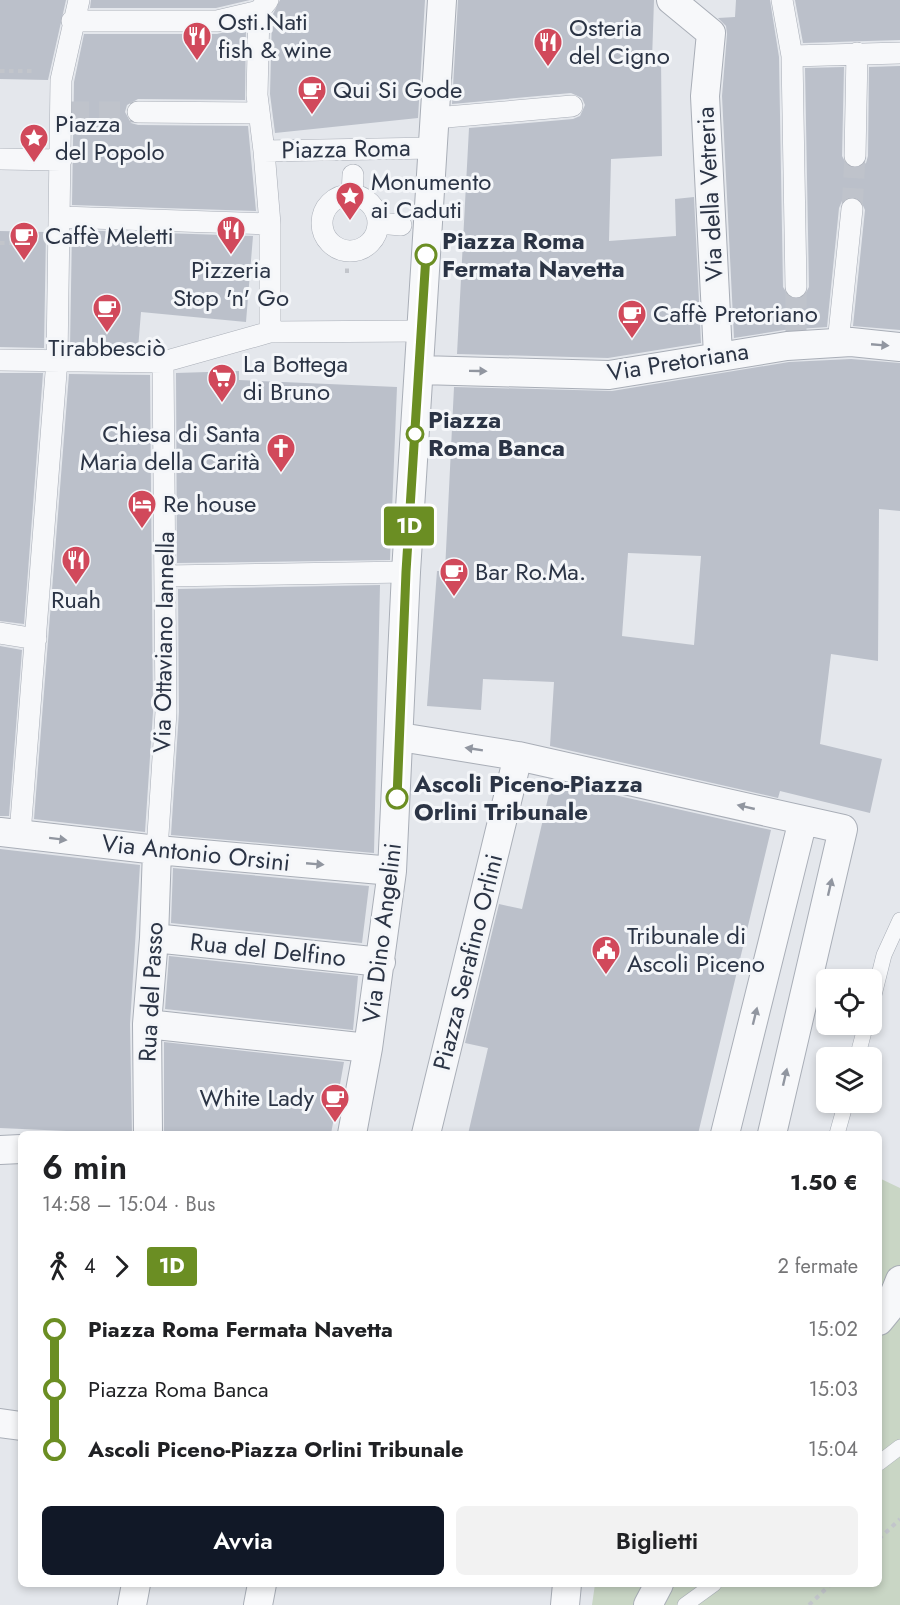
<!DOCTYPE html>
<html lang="it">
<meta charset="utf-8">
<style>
body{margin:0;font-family:Jost,sans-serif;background:#f2f2f2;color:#202124;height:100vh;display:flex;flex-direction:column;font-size:22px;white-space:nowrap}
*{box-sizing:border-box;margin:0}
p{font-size:20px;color:#757577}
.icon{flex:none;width:33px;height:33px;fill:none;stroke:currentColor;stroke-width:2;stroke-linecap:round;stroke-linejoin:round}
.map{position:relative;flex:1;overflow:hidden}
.details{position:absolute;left:18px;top:1131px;width:864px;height:456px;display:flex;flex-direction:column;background:#fff;border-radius:9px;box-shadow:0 3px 9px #0003}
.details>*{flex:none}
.badge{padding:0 12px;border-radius:4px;font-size:21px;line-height:39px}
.tools{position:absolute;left:816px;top:969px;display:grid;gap:12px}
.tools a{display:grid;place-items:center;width:66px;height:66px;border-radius:9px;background:#fff;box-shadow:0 3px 9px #0003;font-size:30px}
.map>.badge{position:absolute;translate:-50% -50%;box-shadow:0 0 0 3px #fff}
.legs{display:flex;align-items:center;gap:9px;height:66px;padding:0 24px;font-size:20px}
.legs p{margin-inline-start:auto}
.overview{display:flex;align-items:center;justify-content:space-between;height:102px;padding:0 24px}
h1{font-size:33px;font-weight:600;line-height:45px}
.primary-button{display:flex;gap:12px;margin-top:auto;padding:12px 24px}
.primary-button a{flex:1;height:69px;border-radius:9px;background:#111827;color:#fff;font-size:24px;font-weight:600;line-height:69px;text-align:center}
.primary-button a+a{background:#f2f2f2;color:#202124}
ul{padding:0 24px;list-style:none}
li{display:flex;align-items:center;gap:21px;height:60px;font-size:22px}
li i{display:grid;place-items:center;width:9px;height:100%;margin:0 8px;background:currentColor}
li i::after{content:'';width:15px;height:15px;margin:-8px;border:4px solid;border-radius:50%;background:#fff}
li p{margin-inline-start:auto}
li:first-child i{background:linear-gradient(#0000 50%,currentColor 0)}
li:last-child i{background:linear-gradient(currentColor 50%,#0000 0)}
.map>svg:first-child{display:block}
.green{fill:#c9d6c5}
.building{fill:#bbc0ca;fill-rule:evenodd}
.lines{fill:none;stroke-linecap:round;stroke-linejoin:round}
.pedestrian-tunnel{stroke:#bfc3cb;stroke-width:21;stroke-dasharray:21 10;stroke-linecap:butt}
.service-casing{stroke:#a9aeb7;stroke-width:16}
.pedestrian-casing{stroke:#a9aeb7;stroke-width:22}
.minor-casing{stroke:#a9aeb7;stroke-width:30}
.path{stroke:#c2c5cb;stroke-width:4;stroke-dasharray:4.5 4.5;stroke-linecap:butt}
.service{stroke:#f7f8fa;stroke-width:15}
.pedestrian{stroke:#f7f8fa;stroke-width:21}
.minor{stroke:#f7f8fa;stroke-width:28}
.oneway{fill:#9196a0}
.line-1-casing{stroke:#fff;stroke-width:14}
.line-1{stroke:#6b8e23;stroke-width:9}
.stop-1-dot{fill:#fff;stroke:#6b8e23;stroke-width:3}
.labels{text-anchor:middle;stroke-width:6;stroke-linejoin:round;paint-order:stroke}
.poi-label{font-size:24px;fill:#2b3445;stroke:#f4f6f9;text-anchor:start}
.street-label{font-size:24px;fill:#2b3445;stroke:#f4f6f9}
.stop-label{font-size:24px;font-weight:bold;fill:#2b3445;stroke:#f4f6f9;text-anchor:start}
</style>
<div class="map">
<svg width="900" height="1605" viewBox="0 0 900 1605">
<rect width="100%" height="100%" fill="#e4e7ec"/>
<path class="green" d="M879 1178 900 1188V1605H592L595 1584H879Z"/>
<path class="building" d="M0 0H66L48 80 0 79Z
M91 0H250L216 8H90Z
M280 0H425L418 118 275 133 270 94 272 16Z
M458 0H654L652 60 661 58 662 156 611 159 609 241 676 236 675 199 694 197 701 343 608 358 457 354 469 128 573 119 580 116 585 105 582 98 571 93 452 104Z
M736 0H770L779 57 783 287 790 298H803L809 287 805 68 844 67 842 156 848 167 855 169 866 163 868 156 869 67 900 66V330L853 326 865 210 860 199 853 196 842 201 839 208 827 327 784 330 734 338 722 96 727 34 726 26 718 18 735 17Z
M795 0H900V40L803 43Z
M246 27 245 100 138 99 127 105 125 112 131 123 138 125 248 126 256 211 72 205 74 82 84 34H217Z
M72 230 253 236 246 322 141 312 138 349 70 348Z
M0 231 46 232 44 348 0 347Z
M851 359 900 363V511L879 509 878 661 831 654 820 744 882 759 870 813 780 791 778 798 550 746 554 682 483 679 481 710 427 706 437 571H445L454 387 612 391 789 362ZM628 553 701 556 694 645 622 636Z
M239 371V380L397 387 390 560 177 563 176 373Z
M0 373H43L24 624 0 621Z
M69 374 150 375 153 712 145 832 34 819Z
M380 585 374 853 171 835 179 712 178 589Z
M0 646 22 650 9 816H0Z
M552 781 771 830 698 1134H468L488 1048 465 1043 499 904 522 909Z
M0 849 140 865 130 1024 132 1134 0 1128Z
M173 868 369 886 362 943 171 923Z
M169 956 358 976 353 1030 165 1009Z
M164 1042 344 1062 331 1134H164Z"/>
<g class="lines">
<path class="pedestrian-tunnel" d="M68 112H138
M852 209 855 156
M796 287V336"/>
<g class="service-casing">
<path id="service" d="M872 1003 884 955 900 920
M857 1058 866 1024
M837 1134 846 1102
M879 1463 900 1447
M685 1605 714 1584"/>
</g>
<g class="pedestrian-casing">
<path id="pedestrian" d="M782 0 792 56 796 287
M259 11 257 95 264 151
M72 21H217L259 11 268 0
M792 56 900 53
M138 112 259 113
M435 118 572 106
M855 156 857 53
M0 159 61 160
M352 195 353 175
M322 223a28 28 0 1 1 56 0a28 28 0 1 1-56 0Z
M61 217 270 224
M378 223 401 225
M270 332V224L264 151 433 148
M838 343 852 209
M0 360 163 362 270 332 422 331
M166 576 406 572
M0 633 36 639
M20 834 57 360 61 80 79 0
M157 850 166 712 163 362"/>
</g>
<g class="minor-casing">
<path id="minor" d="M671 0 711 33 705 96 718 355
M420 370 609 375 787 346 851 342 900 347
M400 737 518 756 843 829 772 1134
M0 832 157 850 392 871
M154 938 381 962
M147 1024 368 1048
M148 1134 147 1024 154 938 157 850
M352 1134 368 1048 392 871 406 572 442 0
M426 1134 518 756
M725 1134 803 820
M0 1150 21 1149
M879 1321 888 1310 900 1280
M0 1423 21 1426
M132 1605 136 1584
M258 1605 262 1584
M565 1605 567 1584
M648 1605 659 1584"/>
</g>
<path class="path" d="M0 71H35
M0 243H32
M347 273V268
M879 1539 900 1519
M809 1605 831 1584"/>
<use href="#service" class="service"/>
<use href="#pedestrian" class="pedestrian"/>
<use href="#minor" class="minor"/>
</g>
<defs><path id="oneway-solid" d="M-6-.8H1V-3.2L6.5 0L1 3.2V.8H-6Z" transform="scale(1.5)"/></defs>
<g class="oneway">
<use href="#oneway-solid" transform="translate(880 345) rotate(5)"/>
<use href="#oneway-solid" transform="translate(478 371) rotate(1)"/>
<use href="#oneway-solid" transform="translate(474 749) rotate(-171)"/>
<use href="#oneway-solid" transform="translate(746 807) rotate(-167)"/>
<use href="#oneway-solid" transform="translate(58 839) rotate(7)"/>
<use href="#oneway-solid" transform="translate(315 864) rotate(5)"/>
<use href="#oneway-solid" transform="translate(830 887) rotate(-77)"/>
<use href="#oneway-solid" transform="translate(755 1016) rotate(-76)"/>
<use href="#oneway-solid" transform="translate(785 1077) rotate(-77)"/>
</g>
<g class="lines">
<g class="line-1-casing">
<path id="line-1" d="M397 798 406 572 426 255"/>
</g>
<use href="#line-1" class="line-1"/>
</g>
<defs>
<g id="restaurant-pin" transform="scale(1.5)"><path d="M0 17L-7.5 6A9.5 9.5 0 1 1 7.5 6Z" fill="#d1495b" stroke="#f4f6f9"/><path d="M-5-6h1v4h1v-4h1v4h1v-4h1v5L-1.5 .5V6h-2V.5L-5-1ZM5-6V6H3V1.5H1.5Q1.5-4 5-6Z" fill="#fff"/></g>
<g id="cafe-pin" transform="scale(1.5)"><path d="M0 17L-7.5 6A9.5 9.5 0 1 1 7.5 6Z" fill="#d1495b" stroke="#f4f6f9"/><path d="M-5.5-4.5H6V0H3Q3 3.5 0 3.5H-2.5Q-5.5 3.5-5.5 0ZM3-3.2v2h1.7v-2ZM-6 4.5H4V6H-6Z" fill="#fff"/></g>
<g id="sight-pin" transform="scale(1.5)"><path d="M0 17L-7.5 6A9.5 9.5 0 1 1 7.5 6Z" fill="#d1495b" stroke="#f4f6f9"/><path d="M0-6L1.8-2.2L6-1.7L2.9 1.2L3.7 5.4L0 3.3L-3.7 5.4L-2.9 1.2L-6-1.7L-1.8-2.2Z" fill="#fff"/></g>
<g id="supermarket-pin" transform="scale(1.5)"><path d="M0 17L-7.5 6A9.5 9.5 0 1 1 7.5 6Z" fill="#d1495b" stroke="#f4f6f9"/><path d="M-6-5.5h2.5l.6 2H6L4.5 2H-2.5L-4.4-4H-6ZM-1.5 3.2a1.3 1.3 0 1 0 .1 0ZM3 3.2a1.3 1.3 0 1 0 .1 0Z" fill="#fff"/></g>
<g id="church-pin" transform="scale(1.5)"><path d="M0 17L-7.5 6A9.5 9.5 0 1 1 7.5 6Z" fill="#d1495b" stroke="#f4f6f9"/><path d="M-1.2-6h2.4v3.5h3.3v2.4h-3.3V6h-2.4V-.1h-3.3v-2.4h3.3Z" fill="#fff"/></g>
<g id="hotel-pin" transform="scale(1.5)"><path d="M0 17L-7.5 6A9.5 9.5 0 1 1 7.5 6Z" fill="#d1495b" stroke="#f4f6f9"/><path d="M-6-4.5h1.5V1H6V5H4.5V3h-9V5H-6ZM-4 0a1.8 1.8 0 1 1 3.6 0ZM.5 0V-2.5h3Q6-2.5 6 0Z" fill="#fff"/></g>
<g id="civic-pin" transform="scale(1.5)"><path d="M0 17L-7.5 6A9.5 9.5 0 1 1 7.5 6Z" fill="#d1495b" stroke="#f4f6f9"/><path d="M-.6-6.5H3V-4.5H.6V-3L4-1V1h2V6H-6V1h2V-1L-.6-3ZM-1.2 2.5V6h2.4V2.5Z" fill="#fff"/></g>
</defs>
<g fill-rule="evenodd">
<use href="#restaurant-pin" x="197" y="36"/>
<use href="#restaurant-pin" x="548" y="42"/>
<use href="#cafe-pin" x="312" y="90"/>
<use href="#sight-pin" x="34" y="138"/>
<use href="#sight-pin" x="350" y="196"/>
<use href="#restaurant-pin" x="231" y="230"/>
<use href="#cafe-pin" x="24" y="236"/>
<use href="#cafe-pin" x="107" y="308"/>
<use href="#cafe-pin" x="632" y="314"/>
<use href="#supermarket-pin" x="222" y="378"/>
<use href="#church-pin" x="281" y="448"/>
<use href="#hotel-pin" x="142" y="504"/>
<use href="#restaurant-pin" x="76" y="560"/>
<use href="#cafe-pin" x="454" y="572"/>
<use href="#civic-pin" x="606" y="950"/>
<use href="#cafe-pin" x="335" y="1098"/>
</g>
<g class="stop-1-dot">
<circle cx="426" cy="255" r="10"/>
<circle cx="415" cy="434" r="8"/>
<circle cx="397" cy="798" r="10"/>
</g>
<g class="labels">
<g class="poi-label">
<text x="218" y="30">Osti.Nati<tspan x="218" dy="28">fish &amp; wine</tspan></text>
<text x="569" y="36">Osteria<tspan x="569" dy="28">del Cigno</tspan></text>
<text x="333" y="98">Qui Si Gode</text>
<text x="55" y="132">Piazza<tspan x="55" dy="28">del Popolo</tspan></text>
<text x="371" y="190">Monumento<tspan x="371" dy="28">ai Caduti</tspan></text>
<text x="45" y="244">Caffè Meletti</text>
<text x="231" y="278" text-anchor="middle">Pizzeria<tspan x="231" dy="28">Stop 'n' Go</tspan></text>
<text x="653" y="322">Caffè Pretoriano</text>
<text x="107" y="356" text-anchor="middle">Tirabbesciò</text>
<text x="243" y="372">La Bottega<tspan x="243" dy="28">di Bruno</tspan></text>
<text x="260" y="442" text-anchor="end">Chiesa di Santa<tspan x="260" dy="28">Maria della Carità</tspan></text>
<text x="163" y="512">Re house</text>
<text x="475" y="580">Bar Ro.Ma.</text>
<text x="76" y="608" text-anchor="middle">Ruah</text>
<text x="627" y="944">Tribunale di<tspan x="627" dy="28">Ascoli Piceno</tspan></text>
<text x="314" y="1106" text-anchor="end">White Lady</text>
</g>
<g class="street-label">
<text transform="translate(346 149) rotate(-1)" y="8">Piazza Roma</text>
<text transform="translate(710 194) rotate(-93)" y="8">Via della Vetreria</text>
<text transform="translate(678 362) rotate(-9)" y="8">Via Pretoriana</text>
<text transform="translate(164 642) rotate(-89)" y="8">Via Ottaviano Iannella</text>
<text transform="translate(196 853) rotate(6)" y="8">Via Antonio Orsini</text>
<text transform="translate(382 933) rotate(-83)" y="8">Via Dino Angelini</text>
<text transform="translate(268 950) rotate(6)" y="8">Rua del Delfino</text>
<text transform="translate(468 962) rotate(-76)" y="8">Piazza Serafino Orlini</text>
<text transform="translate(151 992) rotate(-87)" y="8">Rua del Passo</text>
</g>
<g class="stop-label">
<text x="442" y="249">Piazza Roma<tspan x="442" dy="28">Fermata Navetta</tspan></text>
<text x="428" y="428">Piazza<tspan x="428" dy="28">Roma Banca</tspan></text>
<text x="414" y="792">Ascoli Piceno-Piazza<tspan x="414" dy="28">Orlini Tribunale</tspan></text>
</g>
</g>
</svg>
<div class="tools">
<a><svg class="icon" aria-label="locate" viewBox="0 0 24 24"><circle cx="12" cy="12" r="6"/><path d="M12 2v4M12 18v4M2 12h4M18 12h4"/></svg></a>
<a><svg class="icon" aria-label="layers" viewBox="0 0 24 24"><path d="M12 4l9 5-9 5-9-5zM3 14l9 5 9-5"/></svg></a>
</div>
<b class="badge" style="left:409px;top:526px;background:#6b8e23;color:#fff">1D</b>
<section class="details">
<div class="overview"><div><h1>6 min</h1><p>14:58 – 15:04 · Bus</p></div><b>1.50 €</b></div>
<div class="legs"><svg class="icon" aria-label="walk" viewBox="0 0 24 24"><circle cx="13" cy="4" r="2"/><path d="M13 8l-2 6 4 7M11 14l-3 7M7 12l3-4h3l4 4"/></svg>4<svg class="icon" aria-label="forward" viewBox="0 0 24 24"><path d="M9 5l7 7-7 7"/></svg><b class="badge" style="background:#6b8e23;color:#fff">1D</b><p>2 fermate</p></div>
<ul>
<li><i style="color:#6b8e23"></i><b>Piazza Roma Fermata Navetta</b><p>15:02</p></li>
<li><i style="color:#6b8e23"></i><span>Piazza Roma Banca</span><p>15:03</p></li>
<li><i style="color:#6b8e23"></i><b>Ascoli Piceno-Piazza Orlini Tribunale</b><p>15:04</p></li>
</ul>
<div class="primary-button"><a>Avvia</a><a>Biglietti</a></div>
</section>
</div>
